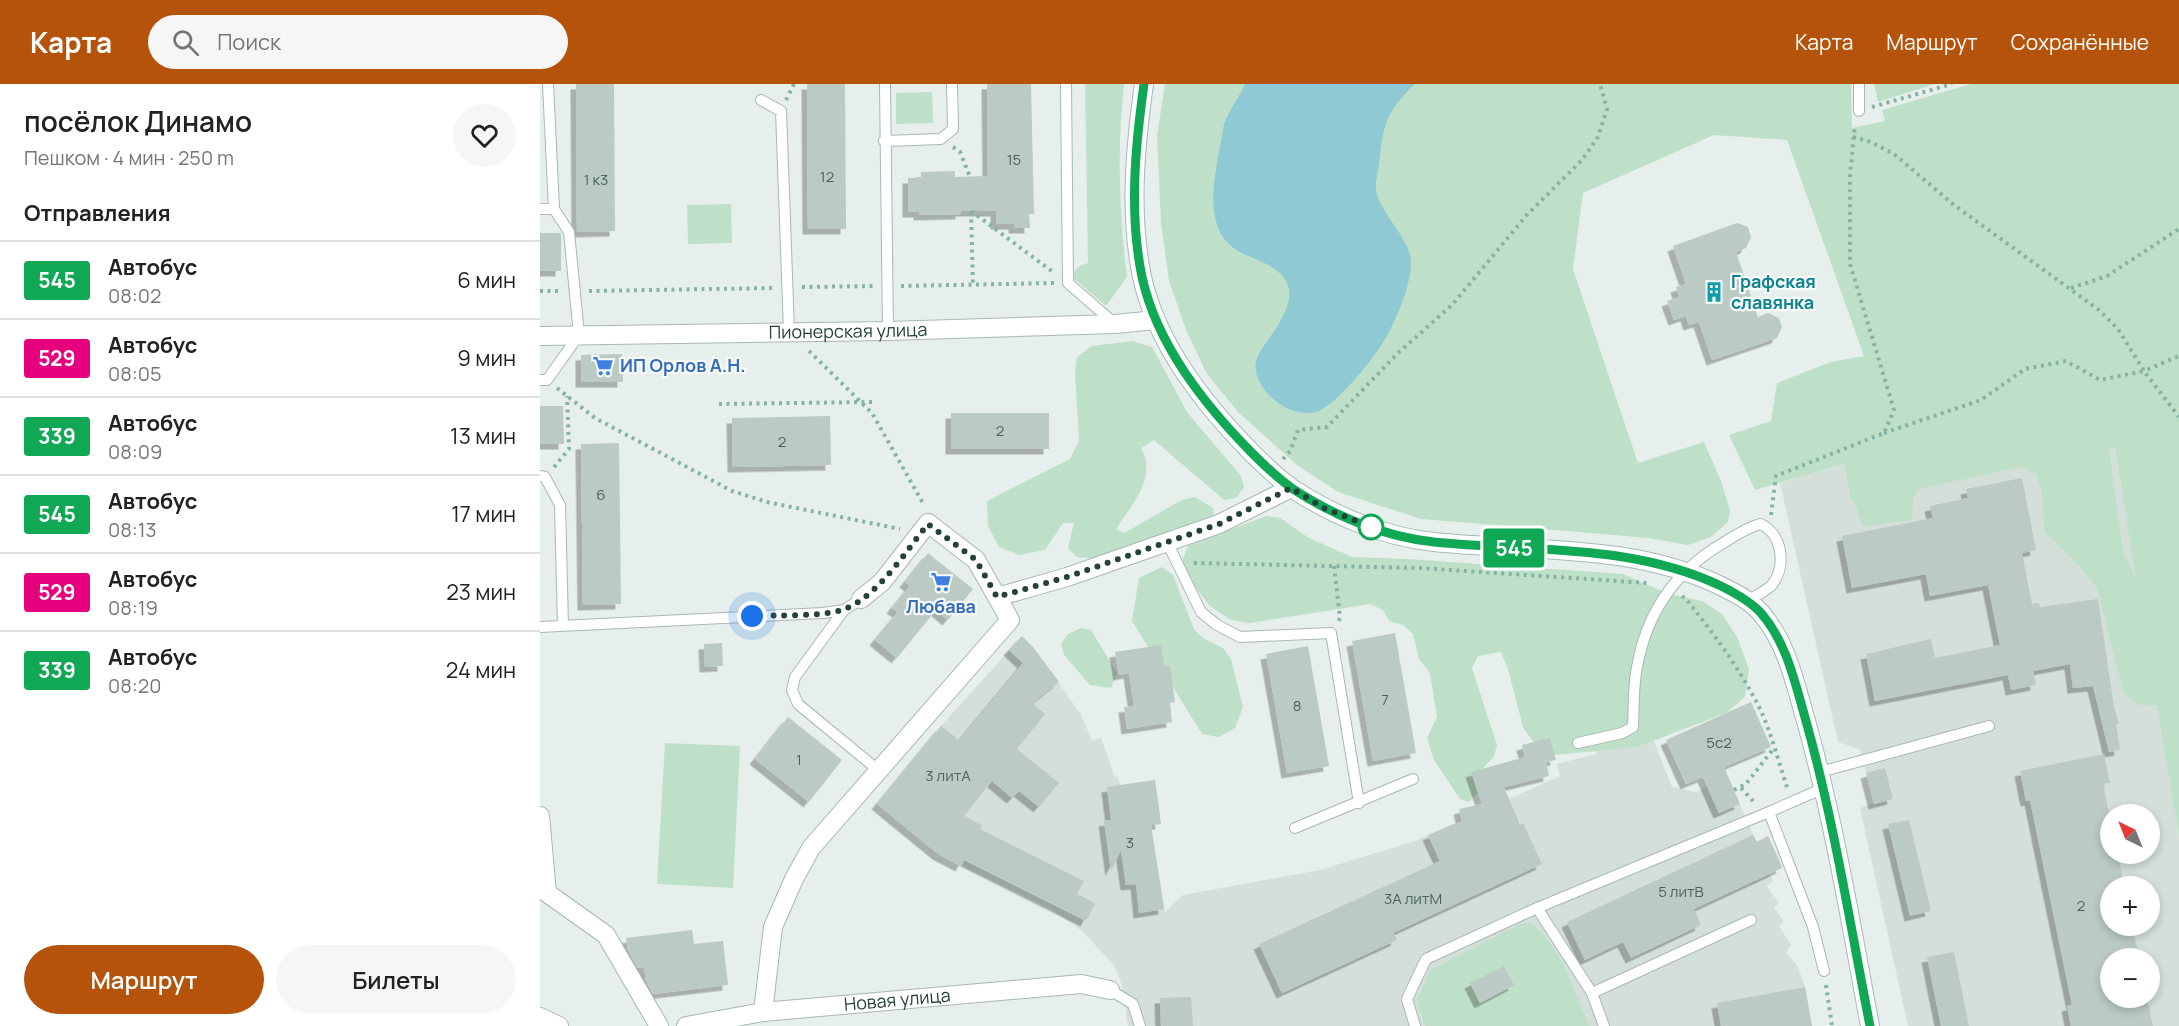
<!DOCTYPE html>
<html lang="ru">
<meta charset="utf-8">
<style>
body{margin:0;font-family:Manrope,sans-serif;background:#f6f6f6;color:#222;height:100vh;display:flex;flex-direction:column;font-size:22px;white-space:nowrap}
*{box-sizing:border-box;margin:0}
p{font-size:20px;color:#767676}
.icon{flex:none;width:33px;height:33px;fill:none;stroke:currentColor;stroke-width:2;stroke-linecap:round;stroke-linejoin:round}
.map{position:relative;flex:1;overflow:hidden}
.side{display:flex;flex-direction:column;background:#fff;width:540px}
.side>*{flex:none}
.badge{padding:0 12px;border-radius:4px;font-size:21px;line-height:39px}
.needle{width:39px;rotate:317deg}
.tools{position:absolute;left:1560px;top:720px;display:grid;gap:12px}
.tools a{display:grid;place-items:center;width:60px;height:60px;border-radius:50%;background:#fff;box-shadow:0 3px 9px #0003;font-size:30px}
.you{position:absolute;width:30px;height:30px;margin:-15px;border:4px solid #fff;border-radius:50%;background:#1a73e8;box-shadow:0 0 0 9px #1a73e833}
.map>.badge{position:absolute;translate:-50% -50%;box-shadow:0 0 0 3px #fff}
h2{padding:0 24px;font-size:22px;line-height:54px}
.round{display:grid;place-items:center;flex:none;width:63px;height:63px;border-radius:32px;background:#f6f6f6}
.head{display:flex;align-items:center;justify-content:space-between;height:102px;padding:0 24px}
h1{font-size:28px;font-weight:600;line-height:45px}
.primary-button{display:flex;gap:12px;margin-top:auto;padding:12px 24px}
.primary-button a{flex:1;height:69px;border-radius:36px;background:#b45309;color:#fff;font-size:24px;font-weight:600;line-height:69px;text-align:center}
.primary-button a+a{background:#f6f6f6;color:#222}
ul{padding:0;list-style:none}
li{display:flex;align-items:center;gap:18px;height:78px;padding:0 24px;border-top:2px solid #e0e0e0}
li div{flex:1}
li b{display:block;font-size:22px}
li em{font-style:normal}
li .badge{min-width:66px;font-weight:700;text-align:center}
header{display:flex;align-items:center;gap:36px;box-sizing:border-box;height:84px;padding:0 30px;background:#b45309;color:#fff}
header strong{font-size:28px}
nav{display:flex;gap:33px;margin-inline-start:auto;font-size:21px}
.search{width:420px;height:54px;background:#f6f6f6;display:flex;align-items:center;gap:15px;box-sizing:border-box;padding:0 21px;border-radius:33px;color:#767676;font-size:22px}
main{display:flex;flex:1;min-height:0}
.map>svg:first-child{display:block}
.built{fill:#d4dfda;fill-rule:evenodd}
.green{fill:#bfe0c8;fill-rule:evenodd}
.water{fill:#8ec9d4}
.building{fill:#bbcac4;filter:url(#shadow)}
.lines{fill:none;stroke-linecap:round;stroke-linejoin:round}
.lane-casing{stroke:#a8b8b2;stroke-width:12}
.street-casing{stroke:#a8b8b2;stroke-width:20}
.secondary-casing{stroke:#a4bbb3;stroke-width:20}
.path{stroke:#86b3a5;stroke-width:4;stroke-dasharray:3 4.5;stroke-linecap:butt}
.lane{stroke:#fff;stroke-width:10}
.street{stroke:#fff;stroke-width:18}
.secondary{stroke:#fff;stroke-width:18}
.line-casing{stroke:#fff;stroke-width:14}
.line{stroke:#10a855;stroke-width:9}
.walk{stroke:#24423a;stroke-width:6;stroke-dasharray:0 10.8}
.stop-dot{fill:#fff;stroke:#10a855;stroke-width:3}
.labels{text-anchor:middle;stroke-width:4.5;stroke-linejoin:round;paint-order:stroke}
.number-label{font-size:15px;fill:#4a645c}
.culture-label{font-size:18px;font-weight:bold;fill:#0d838f;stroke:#f7fbf9;text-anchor:start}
.street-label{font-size:18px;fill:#24423a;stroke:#f7fbf9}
.shop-label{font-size:18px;font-weight:bold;fill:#366cbe;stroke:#f7fbf9;text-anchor:start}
</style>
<header>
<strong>Карта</strong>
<div class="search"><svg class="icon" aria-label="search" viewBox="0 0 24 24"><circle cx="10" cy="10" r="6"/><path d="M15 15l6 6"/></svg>Поиск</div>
<nav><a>Карта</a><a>Маршрут</a><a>Сохранённые</a></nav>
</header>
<main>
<section class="side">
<div class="head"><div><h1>посёлок Динамо</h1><p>Пешком · 4 мин · 250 m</p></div><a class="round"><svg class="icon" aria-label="heart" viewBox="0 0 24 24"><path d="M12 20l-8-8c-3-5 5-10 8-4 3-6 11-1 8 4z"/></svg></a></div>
<h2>Отправления</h2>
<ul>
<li><span class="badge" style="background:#10a855;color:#fff">545</span><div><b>Автобус</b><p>08:02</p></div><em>6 мин</em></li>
<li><span class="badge" style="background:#e6007e;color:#fff">529</span><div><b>Автобус</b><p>08:05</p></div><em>9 мин</em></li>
<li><span class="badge" style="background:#10a855;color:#fff">339</span><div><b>Автобус</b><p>08:09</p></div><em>13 мин</em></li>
<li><span class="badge" style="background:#10a855;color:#fff">545</span><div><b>Автобус</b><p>08:13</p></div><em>17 мин</em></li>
<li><span class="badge" style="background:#e6007e;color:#fff">529</span><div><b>Автобус</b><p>08:19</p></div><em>23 мин</em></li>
<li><span class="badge" style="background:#10a855;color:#fff">339</span><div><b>Автобус</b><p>08:20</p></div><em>24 мин</em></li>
</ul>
<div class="primary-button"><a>Маршрут</a><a>Билеты</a></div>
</section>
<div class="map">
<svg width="1639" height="942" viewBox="0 0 1639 942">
<defs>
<filter id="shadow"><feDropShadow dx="-5.5" dy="5.5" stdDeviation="0" flood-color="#0004"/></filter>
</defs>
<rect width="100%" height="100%" fill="#e6efeb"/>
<path class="built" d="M1575 364 1639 752V942H1368L1320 724 1334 719 1320 666 1298 658 1240 399 1304 380 1312 417ZM1570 730H1610V770H1570ZM1570 802H1610V842H1570ZM1570 874H1610V914H1570Z
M482 552 492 562 540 629 552 657 561 654 575 693H578L580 701 615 696 621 740 611 742 625 828 643 811 780 786 875 757 1020 692 1017 680 1056 670 1054 663 1110 647 1132 703 1156 708 1188 693 1216 758 1228 752 1243 783 1229 790 1233 797 1227 802 1239 819 1234 823 1244 838 1239 842 1251 861 1246 868 1258 883 1265 903 1272 942H588L582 902 577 888 572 879 542 847 511 825 398 770 337 720 401 642Z"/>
<path class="green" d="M545 0H584C577 64 579 129 587 193L566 222 533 194C534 183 540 182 548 179Z
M625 0H1311L1312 44 1345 37 1342 26 1431 0H1639V752L1617 621H1598L1583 607 1557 504 1540 483 1505 448 1501 405 1496 390 1481 383 1379 405 1373 414 1372 436 1323 443 1314 417H1311L1304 380 1215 406 1189 351 1231 337 1237 299 1291 278 1324 272 1247 56 1174 51 1043 109 1033 185 1098 379 1164 358 1181 397 1190 426 1188 438 1171 453 1148 461 1108 454 881 435 798 408 757 381 698 328 667 290 647 248 629 197 621 138 617 52ZM1575 364 1596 494 1583 468 1569 365Z
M1334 0H1395L1338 18Z
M392 8 393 39 356 40V9Z
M191 120 192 159 148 160 147 121Z
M593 257 612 263 647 328 701 392 704 403 696 414 684 416 614 356 601 364C603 368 606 373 606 378 610 402 588 426 576 445L584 449 642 416 655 413 673 424 674 438 560 475 537 473 528 464 534 439H523L505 466 479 471 459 463 448 442 447 417 530 375 539 357 535 289 537 273 552 262Z
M726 432 740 434 769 454 812 473 868 475 1083 490 1129 510 1162 517 1182 530 1197 553 1209 585 1205 613 1186 629 1097 663 1014 671 996 662 983 643 968 585 961 568 938 572 932 584 957 661 954 672 937 691 940 707 929 718 920 715 894 676 887 654 897 633 890 589 879 575 873 550 863 541 849 537 843 526 830 520 709 539 691 536 670 522 647 493 642 477 648 462Z
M622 483 633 491 654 545 663 554 683 564 691 575 703 623 695 644 679 653 662 650 592 537 599 494Z
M541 544 551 546 577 589 571 604 550 601 524 571 521 560 528 550Z
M125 659 200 662 193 804 117 800Z
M990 839C1020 859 1035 909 1049 942H885L877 916 890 886 980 840ZM963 882 973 901 940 918 931 899Z"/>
<path class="water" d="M705 0H875C846 27 843 42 839 80 838 88 835 99 836 107 839 125 866 153 870 171 875 195 856 236 844 257 833 275 796 322 776 328 747 336 701 297 720 268 731 250 757 222 747 199 738 179 711 176 695 165 664 144 674 97 679 67 681 59 682 49 684 40 689 27 699 13 705 0Z"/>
<path class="building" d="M36 0H74L75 147 37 148Z
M267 0H305L306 145H268Z
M447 0H491L494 130H489L490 144H474V140H456V127H421V130L379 131V128H368V94H381V88L415 87V93L448 92Z
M1197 139 1208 143 1211 153 1206 164 1196 168 1218 233 1228 229 1239 234 1242 243 1237 254 1172 276 1159 238 1149 241 1146 232 1134 236 1127 217 1139 213 1136 203 1146 200 1133 162Z
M0 149H21V187H0Z
M82 270 83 298H41V271Z
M0 322H23L24 360H0Z
M411 329H509V365H411Z
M290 332 291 381 193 383 192 334Z
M79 359 81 520 43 521 41 360Z
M1482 394 1496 466 1482 469 1492 520 1499 519 1500 523 1558 515 1574 623 1579 640H1576L1580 666 1569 668 1553 602 1533 604 1530 580 1493 587 1496 601 1471 606 1468 591 1335 617 1326 570 1391 555 1395 574 1460 561 1448 501 1390 512 1386 490 1312 504 1302 452 1393 434 1390 422 1428 414 1426 405Z
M388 469 433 505 408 536 396 526 357 574 335 556 358 528 352 524 370 502 365 498Z
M855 549 876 669 833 677 812 557Z
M482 552 493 563 519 598 492 619 505 630 477 665 519 699 499 723 479 707 472 714 452 697 424 732 442 741 440 745 544 797 537 810 555 819 546 837 424 776 421 782 398 770 337 720 401 642 419 656 483 579 469 566Z
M182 559 183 582 165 583 164 560Z
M621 561 624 582H630L635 618 630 619 632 638 587 645 584 623 594 622 589 589 579 591 575 568Z
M768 562 789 682 747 689 726 570Z
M1211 618 1231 663 1184 683 1200 720 1179 729 1163 693 1146 700 1126 656Z
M248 633 302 676 269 718 215 675Z
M1010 654 1016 676 1006 678 1009 692 964 703 980 741 983 739 1002 780 853 849 857 856 742 909 719 860 900 777 888 751 922 737 919 725 942 720 931 688 985 673 982 661Z
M1564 670 1570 699 1563 700 1570 735V770H1578L1584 802H1570V842H1592L1599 874H1570V914H1607L1613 942H1531L1527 922 1532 921 1490 716 1486 717 1480 687Z
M1345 684 1353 715 1334 720 1326 689Z
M615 696 621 740 611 741 624 825 599 829 596 800 586 801 581 766 571 787 564 737 571 736 567 703Z
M1369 736 1391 827 1370 832 1348 740Z
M1213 751 1217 758 1228 752 1242 784 1154 825 1161 841 1091 874 1083 858 1045 876 1027 838Z
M152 846 154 860 183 857 188 901 113 910 106 897 104 883 98 884 88 866 86 854Z
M1414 868 1429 942H1401L1387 873Z
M964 882 974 901 940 919 930 899Z
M1265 903 1272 942H1181L1177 919Z
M651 913 653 942H621L620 914Z"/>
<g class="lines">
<g class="lane-casing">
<path id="lane" d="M345 0 348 247
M526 0 528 199 574 239
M221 16 241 27 249 247
M1319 27V0
M344 57 401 55 413 45 412 0
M0 125H14
M0 296H7L39 251 29 148 14 125 8 0
M0 392 5 393 20 421 23 542
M627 458 661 528 677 541 700 553 791 549 819 719
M304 526 255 593 252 606 258 620 338 686
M0 543 283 529 304 526 321 515
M1038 659 1082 649 1093 643C1094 623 1093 602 1097 583 1106 532 1132 492 1175 464 1190 455 1203 445 1220 440 1242 449 1247 481 1232 501 1226 507 1215 512 1208 517
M1280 688 1449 642
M1284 704 1229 728 1273 843 1284 887
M755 744 873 695
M997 824 1052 909 1064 942
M570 906 593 920 600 942
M1052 909 1211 836
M875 942 867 915 886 875 997 824 1229 728"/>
</g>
<g class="street-casing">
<g id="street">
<path id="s1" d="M0 252 348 247 575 240 616 236"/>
<path d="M457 513 527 493 679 440 751 404"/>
<path d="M0 732 7 809 66 851 119 942"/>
<path d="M223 928 233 843 254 795 271 764 470 536 436 476 388 439 342 498 321 515"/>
<path d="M0 933 19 942"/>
<path id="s2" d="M146 942 223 928 541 900 570 906"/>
</g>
</g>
<g class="secondary-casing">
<path id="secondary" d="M604 0C595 64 589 129 602 193 617 261 664 320 711 368 724 381 737 394 753 405 794 432 845 453 894 458 990 468 1091 459 1181 502 1195 509 1210 516 1221 529 1247 559 1255 599 1266 637 1294 737 1311 840 1330 942"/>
</g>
<path class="path" d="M246 16 254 0
M1332 23 1412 0
M1313 53 1331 58 1354 70 1414 121 1559 226 1578 245 1604 287 1639 272
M413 63 420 68 430 93
M431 127 513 188
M431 128 433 201
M361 202 515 199
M262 203 335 202
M1531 204 1567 192 1639 145
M0 207H20
M49 207 233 204
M269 267 332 329 384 421
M17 304 55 334 192 407 227 418 360 445
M179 320 332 318
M1344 349 1441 316 1485 285 1526 277 1560 296 1604 287 1639 333
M743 375 750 367 758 346 787 343 858 269 912 221 986 132 1042 76 1058 53 1067 25 1060 0
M14 383 29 365 27 312
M1231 431 1236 392 1344 349 1354 326 1310 180V91L1315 41
M654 479 880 484 1107 499
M794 482 800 534 798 538
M1142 512 1146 515C1174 550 1201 586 1221 627 1232 651 1239 680 1248 706
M1201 704 1214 718
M1194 706 1206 700 1234 664
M1286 901 1292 942"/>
<use href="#lane" class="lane"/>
<use href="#street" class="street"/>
<use href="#secondary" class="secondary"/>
</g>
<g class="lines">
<g class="line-casing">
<path id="line" d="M604 0C595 64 589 130 602 193 617 261 664 320 711 368 724 381 737 394 753 405 794 432 845 453 894 458 990 468 1091 459 1181 502 1195 509 1210 517 1221 529 1247 559 1255 599 1266 637 1294 737 1310 840 1330 942"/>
</g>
<use href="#line" class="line"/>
<path class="walk" d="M212 532C235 531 285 533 305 525 338 512 366 467 388 440L436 476 457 513 527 493 679 440 751 404 784 424 839 446 831 443"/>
</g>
<defs>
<g id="building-bare" transform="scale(1.62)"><path d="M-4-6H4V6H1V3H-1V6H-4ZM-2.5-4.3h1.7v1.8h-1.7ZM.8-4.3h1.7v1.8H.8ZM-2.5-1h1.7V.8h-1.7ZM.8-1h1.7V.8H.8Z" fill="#0f9aa8" stroke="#f7fbf9" stroke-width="2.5" paint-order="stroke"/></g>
<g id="supermarket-bare" transform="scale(1.62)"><path d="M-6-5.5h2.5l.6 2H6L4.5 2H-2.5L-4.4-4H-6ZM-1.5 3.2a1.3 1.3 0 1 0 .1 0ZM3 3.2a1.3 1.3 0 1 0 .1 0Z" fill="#3f7fe0" stroke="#f7fbf9" stroke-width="2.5" paint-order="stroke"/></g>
</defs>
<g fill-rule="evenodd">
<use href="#building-bare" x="1174" y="208"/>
<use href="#supermarket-bare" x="63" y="282"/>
<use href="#supermarket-bare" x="401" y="498"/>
</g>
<circle class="stop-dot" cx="831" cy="443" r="12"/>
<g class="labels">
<g class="number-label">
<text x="474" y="81">15</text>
<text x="287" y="98">12</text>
<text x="56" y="101">1 к3</text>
<text x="460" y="352">2</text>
<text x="242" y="363">2</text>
<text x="61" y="416">6</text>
<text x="845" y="621">7</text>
<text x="757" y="627">8</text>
<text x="1179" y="664">5с2</text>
<text x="259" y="681">1</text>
<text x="408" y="697">3 литА</text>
<text x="590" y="764">3</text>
<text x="1141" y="813">5 литВ</text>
<text x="873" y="820">3А литМ</text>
<text x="1541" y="827">2</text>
</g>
<g class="culture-label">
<text x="1191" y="204">Графская<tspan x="1191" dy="21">славянка</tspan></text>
</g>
<g class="street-label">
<text dy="6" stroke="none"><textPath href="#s1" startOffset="308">Пионерская улица</textPath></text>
<text dy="6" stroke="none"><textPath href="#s2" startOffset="213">Новая улица</textPath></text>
</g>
<g class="shop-label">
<text x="80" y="288">ИП Орлов А.Н.</text>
<text x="401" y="529" text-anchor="middle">Любава</text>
</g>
</g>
</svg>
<div class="tools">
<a><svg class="needle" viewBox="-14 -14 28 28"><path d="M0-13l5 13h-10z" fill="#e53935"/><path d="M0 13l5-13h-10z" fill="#767676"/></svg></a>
<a>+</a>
<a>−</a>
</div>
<div class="you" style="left:212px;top:532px"></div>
<b class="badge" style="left:974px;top:464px;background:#10a855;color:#fff">545</b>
</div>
</main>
